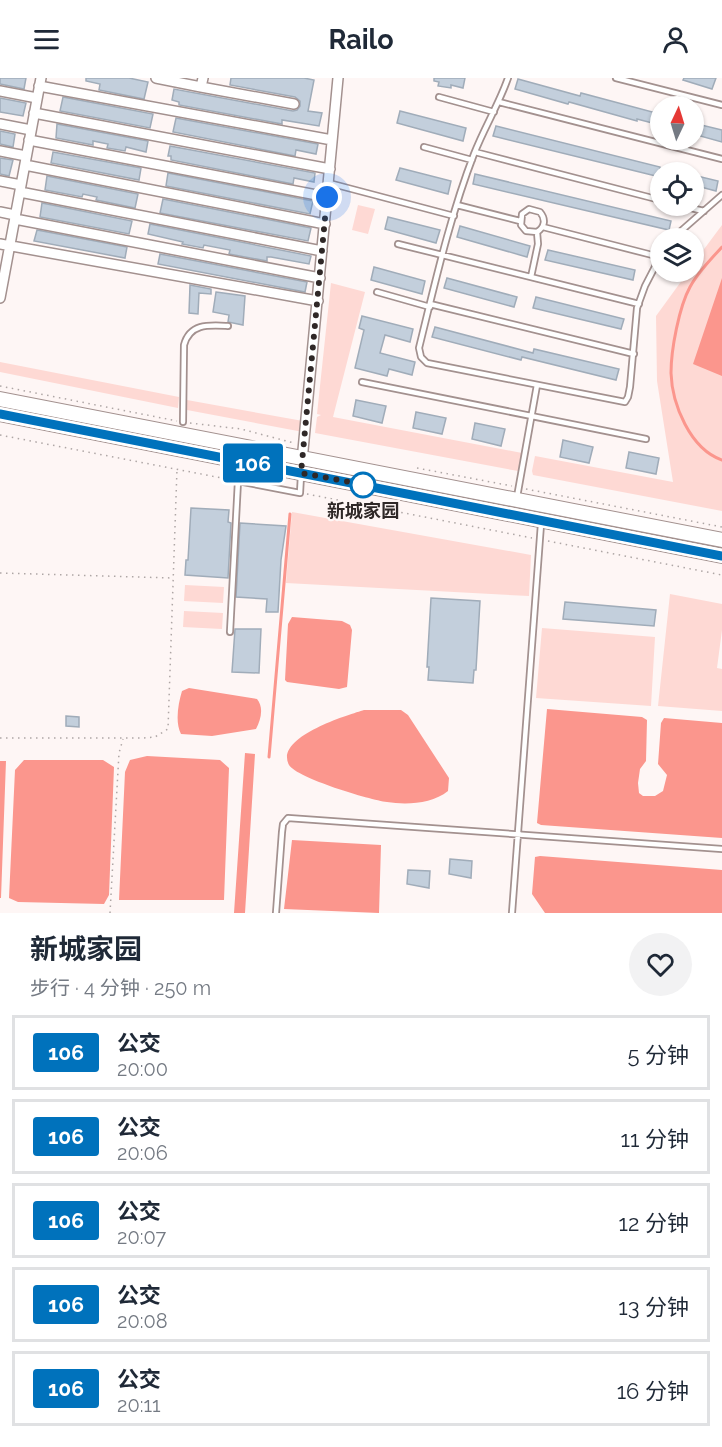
<!DOCTYPE html>
<html lang="zh">
<meta charset="utf-8">
<style>
body{margin:0;font-family:Raleway,"Noto Sans SC",sans-serif;background:#f2f2f3;color:#1f2937;height:100vh;display:flex;flex-direction:column;font-size:22px;white-space:nowrap}
*{box-sizing:border-box;margin:0}
p{font-size:20px;color:#747a83}
.icon{flex:none;width:33px;height:33px;fill:none;stroke:currentColor;stroke-width:2;stroke-linecap:round;stroke-linejoin:round}
.map{position:relative;height:835px;overflow:hidden}
.panel{display:flex;flex-direction:column;background:#fff;flex:1}
.panel>*{flex:none}
.badge{padding:0 12px;border-radius:4px;font-size:21px;line-height:39px}
.needle{width:39px;rotate:4deg}
.controls{position:absolute;left:650px;top:18px;display:grid;gap:12px}
.controls a{display:grid;place-items:center;width:54px;height:54px;border-radius:50%;background:#fff;box-shadow:0 2px 4px #0004;font-size:30px}
.you{position:absolute;width:30px;height:30px;margin:-15px;border:4px solid #fff;border-radius:50%;background:#1a73e8;box-shadow:0 0 0 9px #1a73e833}
.map>.badge{position:absolute;translate:-50% -50%;box-shadow:0 0 0 3px #fff}
.round{display:grid;place-items:center;flex:none;width:63px;height:63px;border-radius:32px;background:#f2f2f3}
.head{display:flex;align-items:center;justify-content:space-between;height:102px;padding:0 30px}
h1{font-size:28px;font-weight:700;line-height:45px}
ul{padding:0;list-style:none}
li{display:flex;align-items:center;gap:18px;height:75px;margin:0 12px 9px;padding:0 18px;border:3px solid #e0e1e3;border-radius:0px}
li div{flex:1}
li b{display:block;font-size:22px}
li em{font-style:normal}
li .badge{min-width:66px;font-weight:700;text-align:center}
header{display:flex;justify-content:space-between;align-items:center;height:78px;padding:0 30px;background:#fff;font-size:27px;font-weight:700}
.map>svg:first-child{display:block}
.green{fill:#fed9d4}
.water{fill:#fb968d}
.lines{fill:none;stroke-linecap:round;stroke-linejoin:round}
.stream{stroke:#fb968d;stroke-width:3}
.building{fill:#c3cfdc;stroke:#a0acb9;stroke-width:1.5}
.lane-casing{stroke:#a3918f;stroke-width:8}
.street-casing{stroke:#a3918f;stroke-width:12}
.secondary-casing{stroke:#a3918f;stroke-width:16}
.path{stroke:#aea6a5;stroke-width:1.5;stroke-dasharray:1.5 4.5;stroke-linecap:butt}
.lane{stroke:#fff;stroke-width:4.5}
.street{stroke:#fff;stroke-width:9}
.secondary{stroke:#fff;stroke-width:14}
.line-casing{stroke:#fff;stroke-width:14}
.line{stroke:#0072bc;stroke-width:9}
.walk{stroke:#2f2827;stroke-width:6;stroke-dasharray:0 10.8}
.stop-dot{fill:#fff;stroke:#0072bc;stroke-width:3}
.labels{text-anchor:middle;stroke-width:4.5;stroke-linejoin:round;paint-order:stroke}
.stop-label{font-size:18px;font-weight:bold;fill:#2f2827;stroke:#fef6f5}
</style>
<header><svg class="icon" aria-label="menu" viewBox="0 0 24 24"><path d="M4 6h16M4 12h16M4 18h16"/></svg>Railo<svg class="icon" aria-label="person" viewBox="0 0 24 24"><circle cx="12" cy="8" r="4"/><path d="M4 21q1-7 8-7t8 7"/></svg></header>
<div class="map">
<svg width="722" height="835" viewBox="0 0 722 835">
<rect width="100%" height="100%" fill="#fef6f5"/>
<path class="green" d="M358 127 375 131 368 156 352 152Z
M722 147V433L533 397 532 393 535 378 673 404 657 303 656 238 688 194H693V186Z
M331 205 365 214 333 339 522 375 518 393 315 355 317 339 321 337 317 336Z
M0 284 179 319 178 330 0 294Z
M187 322 303 343V354L187 332Z
M292 434 531 477 529 518 286 505Z
M185 507 224 509 223 525 184 523Z
M670 516 722 526V552L717 590 722 591V633L658 628Z
M184 533 223 535 222 551 183 549Z
M542 550 655 559 651 628 536 620Z"/>
<path class="water" d="M722 200V298L693 286Z
M292 539 342 543 350 547 352 552 347 609 339 611 287 604 285 602 288 546Z
M189 610 257 621C264 629 261 642 256 651L212 658 181 656C175 645 178 626 182 613Z
M547 631 642 639 647 642 646 683 640 691 638 705 639 715 643 718H655L663 713 667 697 658 686 661 645 664 640 722 645V760L541 747 537 745Z
M364 632H401L408 637 449 700 448 713C432 726 406 727 387 724 370 722 297 700 289 687 274 659 348 637 364 632Z
M245 675 255 676 245 835H234Z
M147 678 220 682 229 690 224 822H119L125 694 130 682Z
M24 682H103L114 689 109 817 104 826 18 824 9 820 15 692Z
M0 683H6L1 820H0Z
M292 762 381 767 379 835 284 831Z
M540 778 722 792V835H545L532 816 535 779Z"/>
<g class="lines">
<path class="stream" d="M722 169C711 181 698 194 690 209 679 229 671 272 671 295 672 326 690 371 722 382
M269 679 290 436"/>
</g>
<path class="building" d="M0 0H26L24 11 0 6Z
M86 0H129L148 4 144 21 99 12 100 6 86 3Z
M231 0H304L314 2 308 33 322 35 319 48 282 42V46L179 27V24L172 22 174 11 293 33 297 32 300 28V23L295 19 230 7Z
M434 0H465L463 10 451 7V10L438 8 439 4 434 3Z
M684 0H716L712 11 683 2Z
M518 1 580 18 581 15 660 36V47L637 41V43L569 24 568 26 515 11Z
M63 19 153 36 150 50 60 33Z
M0 20 26 25 23 38 0 34Z
M400 33 466 50 463 63 397 45Z
M176 40 318 66 316 76 296 72 295 78 173 54Z
M693 45 722 52V64L693 56Z
M57 46 148 63 146 74 126 69 125 73 107 70 108 66 93 63V67L56 60Z
M496 48 660 89V99L493 58Z
M0 53 15 56 13 69 0 66Z
M170 68 315 95 314 104 294 100 293 106 171 82V78H168Z
M53 74 141 90 139 102 51 85Z
M0 80 13 82 9 98 0 96Z
M400 90 451 103 448 116 396 102Z
M168 95 313 123 310 136 166 108Z
M475 96 671 143 669 152 473 106Z
M693 97 718 103 716 113 693 107Z
M47 98 138 116 135 130 96 122 97 119 83 116 82 119 45 112Z
M163 121 311 150 308 163 160 135Z
M42 125 132 143 129 156 40 139Z
M388 139 440 152 436 165 385 151Z
M150 146 311 178 309 186 271 179H267V183L229 176 230 172 204 167 203 170 182 166 183 164 148 156Z
M460 148 530 168 527 179 457 159Z
M37 152 127 169 125 180 34 163Z
M548 172 635 192 633 202 545 182Z
M160 176 307 204 305 214 158 186Z
M374 189 425 203 422 216 371 202Z
M447 200 517 219 514 229 444 210Z
M190 207 211 211V216L199 215 198 236 189 235Z
M216 214 245 218 243 247 228 244 229 237 213 234Z
M536 219 624 241 621 251 533 230Z
M362 238 413 251 410 264 385 257 380 275 415 284 412 297 389 291 387 298 355 290 364 252 359 250Z
M435 249 533 275 534 271 619 291 616 302 522 279 521 282 432 259Z
M356 322 386 328 382 345 353 338Z
M416 334 446 340 442 356 413 350Z
M475 345 505 351 501 368 472 361Z
M563 362 593 369 589 385 560 379Z
M629 374 659 380 656 396 626 390Z
M191 430 229 432 228 444 231 445 228 500 185 497 186 482H188Z
M240 445 286 448 281 482 278 534H266L267 521 236 519Z
M431 520 480 523 476 592H474L473 605 428 602 429 589H427Z
M565 524 656 532 654 548 563 541Z
M235 551H261L259 595 232 594Z
M66 638 79 639V649L66 648Z
M450 781 472 783 471 800 449 796Z
M408 792 430 793 429 810 407 806Z"/>
<g class="lines">
<g class="lane-casing">
<path id="lane" d="M508 0C499 26 484 50 474 76 450 138 435 205 419 270L421 279 427 285 625 324 628 319 630 309 637 230 645 208 660 179
M616 0 722 27
M439 19 494 34
M499 24 722 81
M424 69 472 82
M475 74 660 122
M329 105 454 138
M457 127 520 143
M682 128 704 133
M543 149 660 179
M673 160 722 117
M398 166 639 226
M531 199 538 166 537 154C545 149 546 141 540 134L529 131 522 136 521 147 526 153 537 154
M377 214 430 229
M430 226 634 276
M362 304 646 361
M183 344 184 267C190 245 209 247 228 248
M517 419 537 307
M230 554 238 403 300 415 301 397
M276 835 282 754 283 746 288 740 722 771
M512 835 541 446"/>
</g>
<g class="street-casing">
<path id="street" d="M156 0 201 9 203 0
M39 8 332 62
M201 9 294 26
M0 13 37 20
M34 35 330 91
M0 46 31 52
M29 62 327 119
M0 73 26 78
M25 87 325 146
M0 103 21 107
M20 114 322 173
M0 134 15 137
M15 141 320 200
M0 166 318 223
M0 220 41 0
M302 383 338 0"/>
</g>
<g class="secondary-casing">
<path id="secondary" d="M0 321 722 462
M0 336 722 478"/>
</g>
<path class="path" d="M0 308 177 343
M190 345 241 351 294 365
M0 357 232 402
M417 390 512 408
M526 411 722 449
M307 416 532 460
M548 463 722 497
M0 495 173 500
M0 660H144L155 659 168 651 177 391
M110 835 119 675 123 661"/>
<use href="#lane" class="lane"/>
<use href="#street" class="street"/>
<use href="#secondary" class="secondary"/>
</g>
<g class="lines">
<g class="line-casing">
<path id="line" d="M0 336 722 478"/>
</g>
<use href="#line" class="line"/>
<path class="walk" d="M327 119 301 395 366 407H363"/>
</g>
<circle class="stop-dot" cx="363" cy="407" r="12"/>
<g class="labels">
<g class="stop-label">
<text x="363" y="439">新城家园</text>
</g>
</g>
</svg>
<div class="controls">
<a><svg class="needle" viewBox="-14 -14 28 28"><path d="M0-13l5 13h-10z" fill="#e53935"/><path d="M0 13l5-13h-10z" fill="#747a83"/></svg></a>
<a><svg class="icon" aria-label="locate" viewBox="0 0 24 24"><circle cx="12" cy="12" r="6"/><path d="M12 2v4M12 18v4M2 12h4M18 12h4"/></svg></a>
<a><svg class="icon" aria-label="layers" viewBox="0 0 24 24"><path d="M12 4l9 5-9 5-9-5zM3 14l9 5 9-5"/></svg></a>
</div>
<div class="you" style="left:327px;top:119px"></div>
<b class="badge" style="left:253px;top:385px;background:#0072bc;color:#fff">106</b>
</div>
<section class="panel">
<div class="head"><div><h1>新城家园</h1><p>步行 · 4 分钟 · 250 m</p></div><a class="round"><svg class="icon" aria-label="heart" viewBox="0 0 24 24"><path d="M12 20l-8-8c-3-5 5-10 8-4 3-6 11-1 8 4z"/></svg></a></div>
<ul>
<li><span class="badge" style="background:#0072bc;color:#fff">106</span><div><b>公交</b><p>20:00</p></div><em>5 分钟</em></li>
<li><span class="badge" style="background:#0072bc;color:#fff">106</span><div><b>公交</b><p>20:06</p></div><em>11 分钟</em></li>
<li><span class="badge" style="background:#0072bc;color:#fff">106</span><div><b>公交</b><p>20:07</p></div><em>12 分钟</em></li>
<li><span class="badge" style="background:#0072bc;color:#fff">106</span><div><b>公交</b><p>20:08</p></div><em>13 分钟</em></li>
<li><span class="badge" style="background:#0072bc;color:#fff">106</span><div><b>公交</b><p>20:11</p></div><em>16 分钟</em></li>
</ul>
</section>
